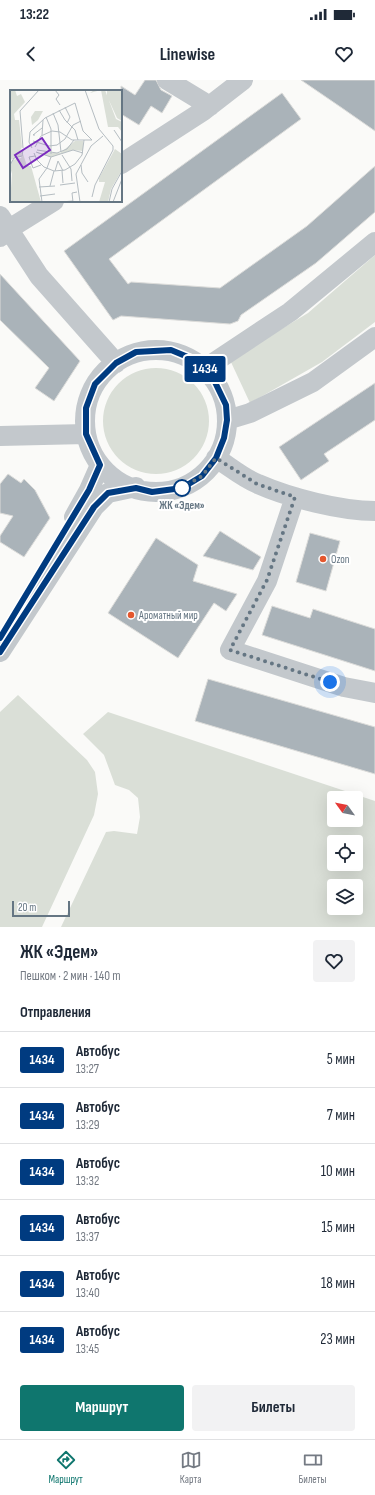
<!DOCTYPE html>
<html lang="ru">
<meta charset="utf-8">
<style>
body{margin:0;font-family:"Sofia Sans Condensed",sans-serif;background:#f2f2f3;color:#1f2937;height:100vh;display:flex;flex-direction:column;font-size:15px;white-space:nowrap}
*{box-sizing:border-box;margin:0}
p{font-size:13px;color:#747a83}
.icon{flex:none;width:22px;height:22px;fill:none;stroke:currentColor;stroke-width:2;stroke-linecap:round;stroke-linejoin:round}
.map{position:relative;height:847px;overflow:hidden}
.details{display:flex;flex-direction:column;background:#fff;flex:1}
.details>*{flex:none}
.badge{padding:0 8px;border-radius:3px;font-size:14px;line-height:26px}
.needle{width:26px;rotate:303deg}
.controls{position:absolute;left:327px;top:711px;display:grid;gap:8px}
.controls a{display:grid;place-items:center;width:36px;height:36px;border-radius:4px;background:#fff;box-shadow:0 4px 16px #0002;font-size:20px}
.scale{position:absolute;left:12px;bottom:10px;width:58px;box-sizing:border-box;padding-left:4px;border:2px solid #657683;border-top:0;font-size:11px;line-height:14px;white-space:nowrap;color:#657683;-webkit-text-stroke:3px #fff;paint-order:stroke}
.you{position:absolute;width:20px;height:20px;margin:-10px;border:3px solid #fff;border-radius:50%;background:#1a73e8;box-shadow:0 0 0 6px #1a73e833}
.map>.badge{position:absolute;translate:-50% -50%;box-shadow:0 0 0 2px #fff}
h2{padding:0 20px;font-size:15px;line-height:36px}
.round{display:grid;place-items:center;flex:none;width:42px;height:42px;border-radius:4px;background:#f2f2f3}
.overview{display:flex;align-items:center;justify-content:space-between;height:68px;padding:0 20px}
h1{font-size:19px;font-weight:700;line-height:30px}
.cta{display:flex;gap:8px;margin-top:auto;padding:8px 20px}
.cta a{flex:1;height:46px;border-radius:4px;background:#0f766e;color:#fff;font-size:16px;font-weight:700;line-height:46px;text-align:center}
.cta a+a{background:#f2f2f3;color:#1f2937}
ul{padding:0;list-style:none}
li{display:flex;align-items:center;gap:12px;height:56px;padding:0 20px;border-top:1px solid #e0e1e3}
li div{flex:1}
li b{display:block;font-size:15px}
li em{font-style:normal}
li .badge{min-width:44px;font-weight:700;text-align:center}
.status{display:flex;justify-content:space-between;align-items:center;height:28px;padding:0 20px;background:#fff;direction:ltr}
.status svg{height:11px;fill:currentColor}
header{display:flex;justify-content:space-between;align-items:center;height:52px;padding:0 20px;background:#fff;font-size:18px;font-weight:700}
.dock{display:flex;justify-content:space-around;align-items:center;height:56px;border-top:1px solid #e0e1e3;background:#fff;font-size:11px;color:#747a83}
.dock a{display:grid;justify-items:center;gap:2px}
.dock .active{color:#0f766e}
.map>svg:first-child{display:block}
.green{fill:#dadfd7;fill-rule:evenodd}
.building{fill:#aab3b9;stroke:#dcdcda}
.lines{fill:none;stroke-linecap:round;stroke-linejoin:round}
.minor{stroke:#c3c8cc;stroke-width:20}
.line-casing{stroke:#fff;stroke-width:9}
.line{stroke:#003b80;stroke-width:6}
.walk{stroke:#657683;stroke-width:4;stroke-dasharray:0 7.2}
.stop-dot{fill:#fff;stroke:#003b80;stroke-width:2}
.poi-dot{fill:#e4572e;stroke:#fff;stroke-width:1.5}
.labels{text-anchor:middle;stroke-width:4;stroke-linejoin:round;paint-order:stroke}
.stop-label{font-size:11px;font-weight:bold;fill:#657683;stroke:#fff}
.poi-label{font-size:11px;fill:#657683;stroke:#fff;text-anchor:start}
.inset-road{fill:none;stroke:#b5bdc2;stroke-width:1}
.view{fill:#7b2cbf;fill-opacity:0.15;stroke:#7b2cbf;stroke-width:2}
.inset-edge{fill:none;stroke:#657683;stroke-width:2}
</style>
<div class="status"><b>13:22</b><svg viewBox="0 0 49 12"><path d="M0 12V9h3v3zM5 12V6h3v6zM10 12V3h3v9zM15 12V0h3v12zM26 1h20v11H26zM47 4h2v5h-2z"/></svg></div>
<header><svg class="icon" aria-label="back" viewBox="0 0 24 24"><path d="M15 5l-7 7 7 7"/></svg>Linewise<svg class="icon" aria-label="heart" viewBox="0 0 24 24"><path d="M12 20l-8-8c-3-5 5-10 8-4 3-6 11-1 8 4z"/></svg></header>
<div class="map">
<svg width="375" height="847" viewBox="0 0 375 847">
<rect width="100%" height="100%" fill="#fafaf8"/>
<path class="green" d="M375 175V242L322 282 250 323 230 280 308 233Z
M103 341a53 53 0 1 1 106 0a53 53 0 1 1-106 0Z
M18 615 87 680 95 692 98 714 94 735 42 847H0V632Z
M108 632 375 721V847H61L106 752 114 751 137 754 140 737 138 718 129 710 115 705 104 675 83 654ZM334 718H356V740H334ZM334 762H356V784H334ZM334 806H356V828H334Z"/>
<path class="building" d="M145 0H156L161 10 172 16 162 33 151 26 139 45 121 34V6L135 15Z
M301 0H375V51L342 28Z
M282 13 301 39 109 179 128 204 131 202 220 208 307 146 375 86V132L316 183 241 235 238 241 230 244 121 236 113 240 64 171Z
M0 194 80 281 54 321 35 308 49 288 0 240Z
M375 303V340L324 374 329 381 301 400 279 367Z
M8 394 21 403 24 399 35 410 50 438 24 477 0 462V456L13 436 0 433V404Z
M220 451 261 477 253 490 203 476Z
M310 453 340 461 326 511 296 502Z
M156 458 198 485 193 501 237 514 226 531 214 523 178 578 108 533Z
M272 526 310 538 313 529 375 549V591L262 555Z
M208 599 375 647V694L195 641Z"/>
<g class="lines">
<path class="minor" d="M167 0 210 26
M121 84 203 31 243 0
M0 136 39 196 116 283
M0 157 9 149 54 121
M85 341a71 71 0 1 1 142 0a71 71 0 1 1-142 0Z
M204 289 290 232 375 162
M227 340 250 333 313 302 375 257
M0 356 86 354
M216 378C229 386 243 398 258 404 290 418 341 431 375 431
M295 417 267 501 230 570 344 607 375 613
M74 437 89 410 100 385
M0 572 94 427 108 413 136 407"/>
</g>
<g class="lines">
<g class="line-casing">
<path id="line" d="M0 558 89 410 100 385 86 354V328L95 304 116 283 136 272 171 270 195 280 212 296 226 325 227 340 224 358 216 378 202 396 182 408 152 412 136 408 108 413 94 427 0 572"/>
</g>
<use href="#line" class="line"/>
<path class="walk" d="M182 408 202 396 216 378 257 404 295 417 267 500 230 570 330 602"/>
</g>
<circle class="stop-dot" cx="182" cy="408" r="8"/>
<g class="poi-dot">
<circle cx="323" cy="479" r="4"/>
<circle cx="131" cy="535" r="4"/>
</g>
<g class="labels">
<g class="stop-label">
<text x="182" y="429">ЖК «Эдем»</text>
</g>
<g class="poi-label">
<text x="331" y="483">Ozon</text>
<text x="139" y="539">Ароматный мир</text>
</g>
</g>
<g transform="translate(10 10)">
<rect width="112" height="112" fill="#fafaf8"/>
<path d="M0 0H5L7 6 11 4 15 12 4 24 5 30H9L12 57 10 61H13L11 66 0 70ZM84 0H95L106 29 112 32V42L108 37H98L91 0 80 3ZM97 0H112V31L107 28 97 6ZM25 21H33L28 30 22 35 21 27ZM65 51H73V61L63 60 41 67 27 63H50ZM105 59 112 64V80L101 99 98 112H89L95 92H89V88ZM13 64 17 76H21L31 112H0L2 84 0 77 2 70 11 68Z" fill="#dadfd7"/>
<path class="inset-road" d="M45 0 49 5 46 9 50 15M75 0 89 39 103 56M55 17 60 27 57 33M49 20 55 30 65 40 68 50M43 23 48 35 51 62M36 27 41 39V64M104 40 112 52M25 45H23L32 38M32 45 33 30M23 51 39 56 47 55 55 49 63 35 71 31M13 58 10 21 29 0M22 58 19 52 20 42 35 28 65 13 73 41 82 50H62L50 42 42 41 31 46 25 57M27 60 47 63 57 59 64 50M26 62 41 67 63 60 73 63M24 63 27 70 34 77 44 81 55 80 65 74 72 65 74 50M52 65 61 79 62 91M25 66 19 67 23 78 31 75M0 75 4 68 12 66 13 60M71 75 72 83 78 92M45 81 48 71 53 81M52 81 53 93M50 95 65 93M40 96 44 81M29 97 45 96M30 106 45 104M82 107 85 95 103 60V56M32 112 29 89 37 78 41 67M51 112 63 111M63 112 62 103 67 102M70 112 66 84 81 56 93 46M99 112 102 99 112 81M103 112 112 89"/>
<path class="view" d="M32 48 40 60 13 78 5 65Z"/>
<rect width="112" height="112" class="inset-edge"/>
</g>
</svg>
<div class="controls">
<a><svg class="needle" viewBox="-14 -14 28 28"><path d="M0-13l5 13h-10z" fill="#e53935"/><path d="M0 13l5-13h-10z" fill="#747a83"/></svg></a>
<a><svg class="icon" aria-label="locate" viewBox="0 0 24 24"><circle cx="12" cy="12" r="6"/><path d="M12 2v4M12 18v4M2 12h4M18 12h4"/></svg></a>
<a><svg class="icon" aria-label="layers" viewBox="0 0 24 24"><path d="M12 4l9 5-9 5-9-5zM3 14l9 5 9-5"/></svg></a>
</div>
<div class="scale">20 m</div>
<div class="you" style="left:330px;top:602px"></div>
<b class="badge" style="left:205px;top:289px;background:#003b80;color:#fff">1434</b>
</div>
<section class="details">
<div class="overview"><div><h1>ЖК «Эдем»</h1><p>Пешком · 2 мин · 140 m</p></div><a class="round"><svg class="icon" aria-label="heart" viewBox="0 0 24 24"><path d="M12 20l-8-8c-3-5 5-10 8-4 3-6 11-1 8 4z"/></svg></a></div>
<h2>Отправления</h2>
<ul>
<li><span class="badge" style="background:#003b80;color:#fff">1434</span><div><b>Автобус</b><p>13:27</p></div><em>5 мин</em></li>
<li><span class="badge" style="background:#003b80;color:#fff">1434</span><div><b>Автобус</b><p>13:29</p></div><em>7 мин</em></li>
<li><span class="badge" style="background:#003b80;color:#fff">1434</span><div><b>Автобус</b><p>13:32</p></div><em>10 мин</em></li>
<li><span class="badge" style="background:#003b80;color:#fff">1434</span><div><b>Автобус</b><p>13:37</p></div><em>15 мин</em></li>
<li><span class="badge" style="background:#003b80;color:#fff">1434</span><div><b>Автобус</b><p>13:40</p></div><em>18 мин</em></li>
<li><span class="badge" style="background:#003b80;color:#fff">1434</span><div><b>Автобус</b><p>13:45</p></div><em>23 мин</em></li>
</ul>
<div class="cta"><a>Маршрут</a><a>Билеты</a></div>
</section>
<nav class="dock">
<a class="active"><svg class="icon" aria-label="directions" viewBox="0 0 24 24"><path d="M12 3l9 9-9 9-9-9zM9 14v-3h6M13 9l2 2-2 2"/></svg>Маршрут</a>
<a><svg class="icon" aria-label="map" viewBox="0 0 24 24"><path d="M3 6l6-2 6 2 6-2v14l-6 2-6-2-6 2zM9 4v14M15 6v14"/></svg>Карта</a>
<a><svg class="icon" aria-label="tickets" viewBox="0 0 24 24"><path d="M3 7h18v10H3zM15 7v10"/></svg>Билеты</a>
</nav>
